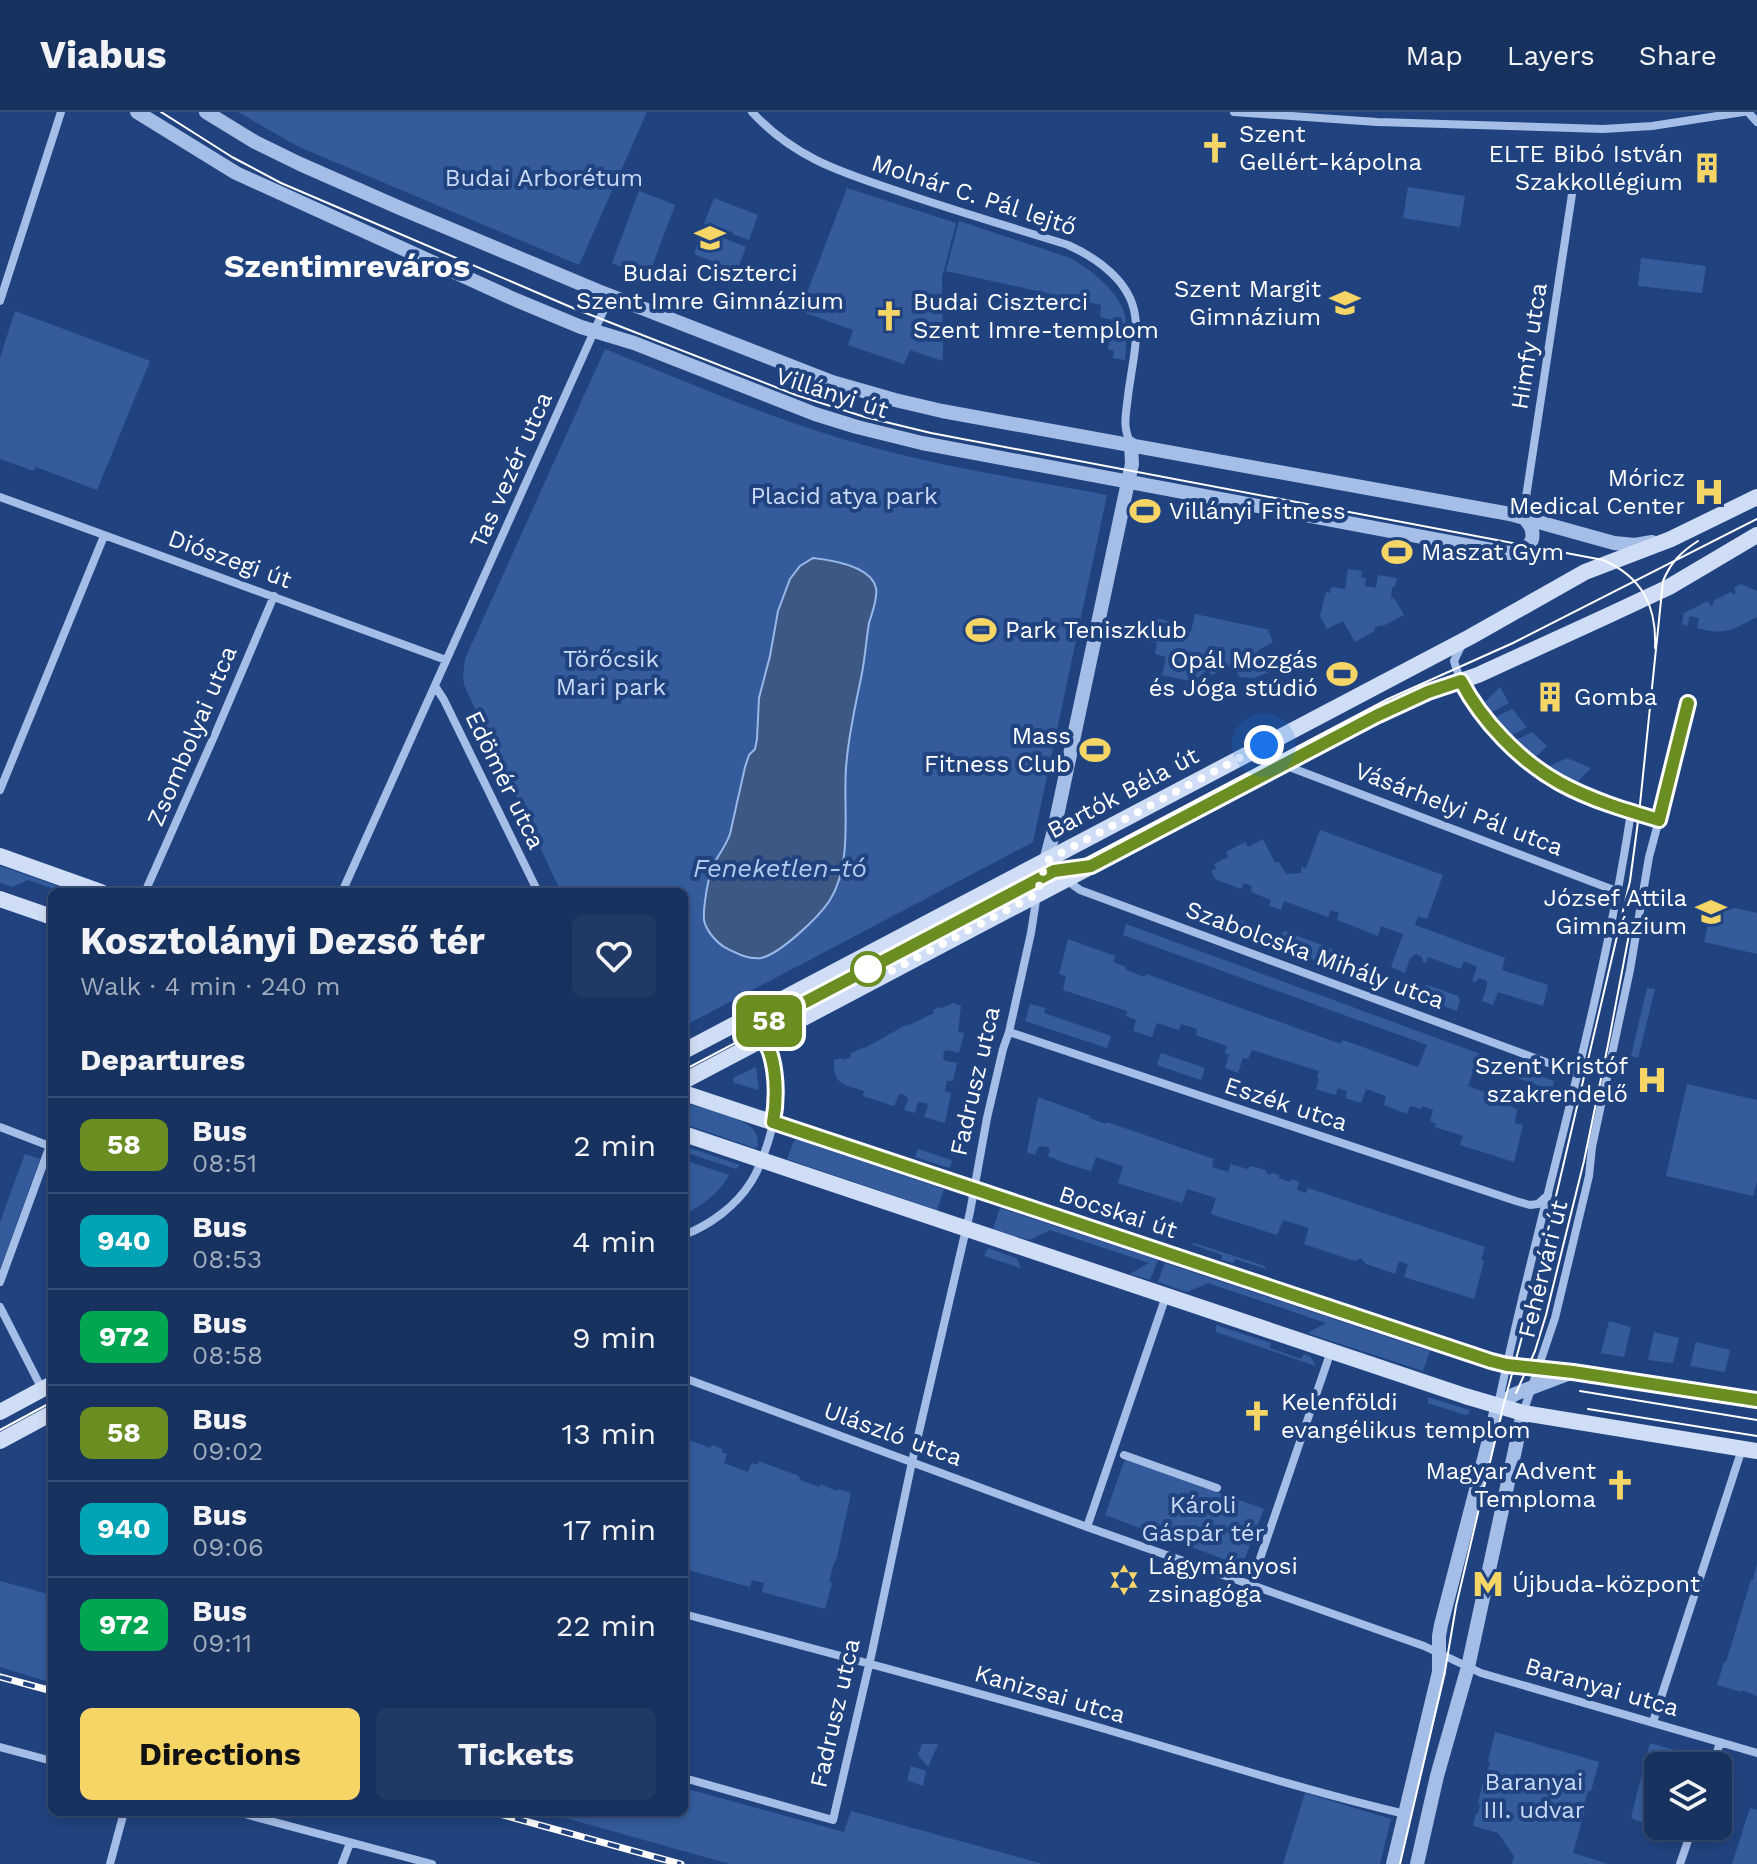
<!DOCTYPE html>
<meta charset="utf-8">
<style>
body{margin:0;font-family:"Work Sans",sans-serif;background:#213a65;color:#f1f3f6;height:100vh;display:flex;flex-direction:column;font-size:30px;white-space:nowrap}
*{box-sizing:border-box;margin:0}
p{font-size:26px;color:#9faabd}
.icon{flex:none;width:44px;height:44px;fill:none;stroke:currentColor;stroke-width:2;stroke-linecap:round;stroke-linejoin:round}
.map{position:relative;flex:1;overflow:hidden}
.panel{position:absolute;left:48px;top:776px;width:640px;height:928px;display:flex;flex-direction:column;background:#18325f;border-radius:12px;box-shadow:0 4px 12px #0003,0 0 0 2px #364d74}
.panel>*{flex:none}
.badge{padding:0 16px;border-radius:12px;font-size:28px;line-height:52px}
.controls{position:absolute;left:1644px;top:1640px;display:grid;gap:16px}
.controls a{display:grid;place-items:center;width:88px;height:88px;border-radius:12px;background:#18325f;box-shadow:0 4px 12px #0003,0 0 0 2px #364d74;font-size:40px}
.you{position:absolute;width:40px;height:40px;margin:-20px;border:6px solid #fff;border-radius:50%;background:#1a73e8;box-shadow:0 0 0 12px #1a73e833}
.map>.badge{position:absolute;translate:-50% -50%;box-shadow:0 0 0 4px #fff}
h2{padding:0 32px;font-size:30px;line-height:72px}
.round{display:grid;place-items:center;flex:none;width:84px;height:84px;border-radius:12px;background:#213a65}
.overview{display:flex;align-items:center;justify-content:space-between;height:136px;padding:0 32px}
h1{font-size:38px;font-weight:700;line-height:60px}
.cta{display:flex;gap:16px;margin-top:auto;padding:16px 32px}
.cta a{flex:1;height:92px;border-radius:12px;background:#f5d566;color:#111;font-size:32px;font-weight:700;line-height:92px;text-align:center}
.cta a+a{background:#213a65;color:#f1f3f6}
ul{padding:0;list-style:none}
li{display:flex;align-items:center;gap:24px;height:96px;padding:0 32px;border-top:2px solid #364d74}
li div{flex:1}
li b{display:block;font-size:30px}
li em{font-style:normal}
li .badge{min-width:88px;font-weight:700;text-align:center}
header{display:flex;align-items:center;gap:48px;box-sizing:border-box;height:112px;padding:0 40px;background:#18325f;border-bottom:2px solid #364d74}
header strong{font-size:38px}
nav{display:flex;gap:44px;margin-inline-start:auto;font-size:28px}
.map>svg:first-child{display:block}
.green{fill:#345c9d}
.water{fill:#3e5884;stroke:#98b8e9;stroke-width:2}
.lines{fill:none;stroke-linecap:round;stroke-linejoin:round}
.minor{stroke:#a5bee7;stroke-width:8}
.tertiary{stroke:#a5bee7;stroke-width:14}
.secondary{stroke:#cfddf6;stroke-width:16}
.tram{stroke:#fff;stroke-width:2}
.rail-casing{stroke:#fff;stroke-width:7}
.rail{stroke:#20437f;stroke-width:4;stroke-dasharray:12;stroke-linecap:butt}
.line-casing{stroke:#fff;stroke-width:18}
.line{stroke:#6b8e23;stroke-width:12}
.walk{stroke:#fff;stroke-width:8;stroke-dasharray:0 14.4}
.stop-dot{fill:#fff;stroke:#6b8e23;stroke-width:4}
.labels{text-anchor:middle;stroke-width:8;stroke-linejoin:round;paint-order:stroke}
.poi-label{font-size:24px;fill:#fff;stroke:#20437f;text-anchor:start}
.park-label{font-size:24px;fill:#c9daf6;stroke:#20437f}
.street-label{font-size:24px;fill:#fff;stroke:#20437f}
.water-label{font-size:26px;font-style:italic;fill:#b0c9ef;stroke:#20437f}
.district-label{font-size:32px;font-weight:bold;fill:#fff;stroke:#20437f}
</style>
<header>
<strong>Viabus</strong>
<nav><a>Map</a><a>Layers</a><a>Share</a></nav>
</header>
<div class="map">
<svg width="1757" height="1752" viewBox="0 0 1757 1752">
<rect width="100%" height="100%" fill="#20437f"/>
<path class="green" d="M238 0H647L579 153 297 34Z
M1408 75 1465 84 1460 115 1403 106Z
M847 76 956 111 942 165 943 249 910 238 904 252 848 233 853 218 800 199Z
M639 79 675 93 648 165 612 151Z
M714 86 758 103 749 128 704 112Z
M959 109 1070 146C1090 157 1120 180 1125 204 1128 218 1126 235 1125 248L1113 246 1114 239 1108 237 1113 208 1100 205 1101 193 946 159Z
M703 118 746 135 737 159 694 142Z
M1641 146 1706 154 1702 181 1638 174Z
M15 199 150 249 97 378 36 355 34 359 0 347V246Z
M605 237C692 272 778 310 868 334 946 356 1028 368 1107 383L1033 730 684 914V780H561L464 573 463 564 465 547Z
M1348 457 1362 459 1361 465 1366 466 1365 474 1376 476 1378 463 1397 466 1395 474 1392 475 1391 487 1394 486 1404 503 1383 514 1381 513 1374 516 1375 519 1355 530 1343 509 1327 517 1320 504 1326 480 1330 481 1331 475 1345 477Z
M1741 472 1757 479V505C1731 518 1726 524 1697 516L1699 506 1690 504 1687 514 1682 512 1684 501 1708 489 1711 494 1714 492 1713 489 1731 480 1733 483 1736 481 1734 476Z
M1195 502 1270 518 1268 519 1273 530 1257 539 1264 553 1267 552 1271 559 1254 566 1240 565 1232 552 1212 563 1207 558 1193 570 1162 563 1166 545 1155 542 1157 531 1148 529 1149 524 1156 521 1158 518 1156 511 1152 508 1153 505 1170 510 1169 514 1191 520Z
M1500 575 1509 591 1492 600 1485 590Z
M1512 597 1527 615 1511 624 1496 605Z
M1532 620 1547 634 1535 646 1516 628Z
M1567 646 1591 656 1576 671 1547 655Z
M1320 718 1443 763 1427 807 1418 804 1415 813 1505 846 1502 858 1548 873 1543 894 1498 880 1493 893 1482 889 1487 874V869L1480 866 1475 870 1472 869 1477 855 1464 849 1461 857 1428 845 1425 851 1423 850 1422 845 1416 842 1410 846 1405 861 1391 855 1403 822 1381 814 1378 824 1337 808 1339 801 1331 798 1328 805 1284 789 1281 798 1269 794 1271 788 1251 780 1252 774 1244 771 1241 777 1215 767 1211 759 1216 756 1214 752 1228 745 1226 740 1245 730 1248 735 1263 727 1275 751 1279 750 1286 762 1301 761V755L1306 756Z
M0 754 75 780H63L28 768 12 775 0 771Z
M1713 791 1757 801V842L1704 830Z
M1222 801 1251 812 1247 823 1217 812Z
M1126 812 1554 969 1552 978 1476 952 1468 974 1505 987V992L1517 997 1515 1011 1523 1013 1514 1050 1460 1033 1463 1024 1435 1015 1436 1012 1430 1009 1433 998 1422 994 1421 997 1410 994 1407 1002 1384 993 1386 984 1366 977 1361 991 1345 986 1347 979 1338 976 1335 983 1316 977 1319 967 1317 966 1319 959 1252 938 1248 947 1243 946 1238 961 1225 956 1229 943 1225 941 1227 934 1196 923 1197 917 1181 912 1179 918 1157 911 1152 925 1133 919 1136 908 1126 904 1127 899 1063 878 1066 864 1059 862 1068 827 1115 844 1113 850 1126 855V858L1144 865 1146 862 1341 932 1343 928 1418 955 1427 933 1123 823Z
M1285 819 1332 837 1334 840 1329 854 1277 833 1282 821Z
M1427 873 1458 884 1460 888 1457 899 1419 885 1423 875Z
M1647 876 1655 877 1638 946 1631 944Z
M953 891 961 894 958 920 964 921 959 941 947 938 944 940 943 945 945 949 957 951 953 969H947L945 979 951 981 945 1011 924 1005 928 994 926 991 918 990 915 1001 904 998 908 987 906 984 901 982 898 984 894 994 863 984 864 979C843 972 833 973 834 948L842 946 844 948 851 945 850 942 864 935 865 936 906 913 907 914 934 901 933 898 941 895 942 896Z
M1030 892 1045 896 1044 901 1111 924 1107 936 1025 909Z
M1161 941 1205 956 1201 968 1157 953Z
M756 955 759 978 734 971 733 966Z
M1687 972 1757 988V1069L1753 1084 1666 1064Z
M1038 985 1090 1004 1089 1006 1106 1012 1107 1010 1214 1047 1212 1055 1228 1060 1231 1052 1247 1057 1251 1054 1265 1058 1269 1063 1273 1061 1279 1063V1066L1290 1070 1292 1067 1299 1070 1297 1078 1306 1081 1308 1076 1485 1135 1481 1148 1484 1149 1474 1187 1404 1165 1408 1152 1399 1149 1395 1162 1366 1152 1361 1146 1355 1149 1304 1132 1309 1116 1283 1108 1277 1123 1211 1102 1216 1086 1187 1077 1182 1091 1118 1071 1123 1054 1096 1045 1091 1059 1067 1052 1048 1044 1050 1038 1048 1035 1039 1034 1035 1043 1027 1040Z
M688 992C702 996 742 1006 752 1016 757 1021 758 1026 758 1034L755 1036 684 1012V994Z
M795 1027 944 1077 937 1098 787 1047Z
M684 1034 740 1053 736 1057 684 1040Z
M918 1037 951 1048 952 1050 949 1056 915 1045Z
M25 1042 40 1047 0 1157V1110Z
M684 1048 729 1063C719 1082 702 1093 684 1103Z
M1000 1096 1158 1148 1150 1168 1130 1162 1149 1151 1050 1118 1029 1128 993 1117Z
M1194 1131 1265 1154 1266 1157 1235 1147 1233 1151 1222 1148V1143L1191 1132Z
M988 1136 1016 1146 1021 1156 984 1144Z
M1165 1151 1430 1239 1423 1259 1307 1221 1326 1211 1208 1171 1187 1180 1158 1170Z
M1609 1209 1631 1215 1624 1245 1601 1241Z
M1216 1213 1271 1231 1270 1236 1301 1247 1304 1242 1311 1245 1316 1254 1216 1220Z
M1654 1220 1679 1226 1673 1251 1648 1248Z
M1696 1230 1730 1238 1725 1260 1690 1254Z
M1428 1285 1470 1298 1468 1302 1465 1303 1428 1291Z
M684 1326 710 1336 712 1333 723 1337 722 1340 727 1342 724 1351 748 1360 752 1351 758 1353 759 1349 799 1364 800 1368 819 1375 821 1372 836 1379 838 1377 851 1381 836 1449 834 1450 829 1470 832 1471 825 1497 762 1480 764 1471 752 1468 750 1475 684 1457Z
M1125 1347 1264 1397 1242 1454 1105 1403Z
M1757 1451V1584L1742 1578 1741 1580 1717 1573 1724 1550H1726L1751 1468H1753Z
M0 1469 52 1483V1571L0 1555Z
M1495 1620 1599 1650 1591 1679H1588L1585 1689 1587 1691 1573 1741 1608 1752H1512L1514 1744 1498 1721 1473 1714 1476 1702H1478L1480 1692 1478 1691 1485 1661H1487L1490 1650 1488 1649Z
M1650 1631 1699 1645 1696 1654H1658V1714H1676L1674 1721 1635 1708 1631 1705Z
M922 1632H938L928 1655 918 1643Z
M911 1654 926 1659 923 1674 907 1668Z
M684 1676 844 1720 851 1699 1043 1752H730L544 1700H684Z
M1305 1681 1391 1707 1380 1752H1283Z
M1750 1696 1757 1698V1752H1732Z"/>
<path class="water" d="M813 446C831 448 871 454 876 476 878 486 872 501 869 511 866 529 865 548 861 566 855 596 848 625 846 656 843 697 853 751 830 788 819 805 780 842 761 846 749 848 736 841 726 836 717 831 706 819 704 808 703 796 708 765 713 754 718 743 726 734 730 722L745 655 749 643 755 637 757 627 759 586 770 544 778 499 790 467 800 454Z"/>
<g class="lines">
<path class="minor" d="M752 0C799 51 852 63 915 85 966 102 1017 117 1068 133 1097 146 1130 169 1135 203 1139 229 1131 258 1128 284 1126 304 1122 314 1131 332
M1234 0 1377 10 1603 17 1652 14 1743 0
M1748 0 1757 10
M0 189 61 0
M0 385 446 548
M1523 405 1574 69
M1462 532 1454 549C1466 594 1521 650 1561 672 1592 688 1626 699 1659 708L1649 745 1630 858 1592 1035 1589 1064 1555 1206 1523 1301
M435 574 444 588 538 780
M1284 653 1619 780
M0 678 104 424
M1046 749 1054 759 1080 778 1578 962
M145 780 216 620 274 484
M342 780 610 184
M1009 920 1516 1089 1530 1093 1538 1092 1548 1083
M0 1015 52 1035
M684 1123C710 1113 736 1094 751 1070 763 1051 774 1015 776 993 777 983 775 973 774 963 770 938 769 916 739 912
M0 1170 52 1028
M0 1195 42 1277
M684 1266 1087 1415 1424 1534 1481 1561 1757 1641
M1498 1293C1540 1094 1601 900 1631 700
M1124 1343 1217 1376
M1087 1415 1166 1184
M1251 1473 1331 1239
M684 1502C815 1537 947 1572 1077 1609 1186 1640 1294 1676 1405 1702
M1653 1610 1742 1337
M0 1635 52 1649
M1712 1654 1720 1631
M684 1666 833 1708 872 1540 912 1350 970 1100 987 1006 1003 937 1009 920 1031 821 1037 782 1046 751
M237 1700 432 1752
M110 1752 124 1700
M342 1752 350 1731
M1680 1752 1693 1714"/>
<path class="tertiary" d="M137 0 236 61 516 188 581 215 634 231 815 302 857 315 922 331 1508 441C1532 441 1541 422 1523 405
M206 0 255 30 300 52 400 96 598 179 832 270 895 288 942 299 1510 402 1614 431 1635 433 1652 430
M1046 749 1054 718 1128 370 1132 352 1131 332
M1393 1752 1439 1560V1524L1441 1513 1498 1293 1515 1282 1573 1260
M1417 1752 1437 1664 1468 1555 1523 1301"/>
<path class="secondary" d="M0 744 101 780
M0 787 52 805
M684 939 1470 525 1585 460 1671 427 1757 385
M684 969 1376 604 1428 580 1478 563 1607 504 1669 475 1757 423
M684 981 1491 1249 1507 1253 1573 1260 1757 1288
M684 1022 1465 1284 1523 1301 1757 1339
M0 1300 52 1272
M0 1329 52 1301"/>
<path class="tram" d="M161 0 232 45 281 71 573 196 796 283 865 305 931 321 1603 448C1642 465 1657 494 1655 536
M684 958 1388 587 1513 531 1757 407
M1580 1279 1757 1308
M1516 1281 1535 1239 1546 1203 1584 1049 1609 928 1631 812
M1588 1297 1757 1324
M0 1318 52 1290
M1400 1752 1445 1559 1456 1494 1503 1295 1529 1199 1630 769 1639 702 1663 469C1671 450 1681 440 1698 429"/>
<g class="rail-casing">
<path id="rail" d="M0 1565 52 1579
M492 1700 681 1752"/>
</g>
<use href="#rail" class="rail"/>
</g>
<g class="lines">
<g class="line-casing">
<path id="line" d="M1688 591 1659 708C1625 698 1591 688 1560 671 1520 649 1482 609 1461 569L1428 580 1376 604 1091 754 1054 759 754 917C778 934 778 983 773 1010L1491 1249 1507 1253 1573 1260 1757 1288"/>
</g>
<use href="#line" class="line"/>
<path class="walk" d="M868 857 867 872 1037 782 1046 749 1264 633"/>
</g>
<defs>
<g id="church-bare" transform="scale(2.4)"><path d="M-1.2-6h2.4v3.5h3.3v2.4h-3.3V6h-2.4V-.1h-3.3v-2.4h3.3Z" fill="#f5d566" stroke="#20437f" stroke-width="2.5" paint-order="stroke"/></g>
<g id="building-bare" transform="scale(2.4)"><path d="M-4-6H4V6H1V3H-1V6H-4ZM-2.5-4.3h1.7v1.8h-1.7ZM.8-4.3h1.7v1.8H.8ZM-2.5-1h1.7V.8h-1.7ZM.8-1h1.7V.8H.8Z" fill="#f5d566" stroke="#20437f" stroke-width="2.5" paint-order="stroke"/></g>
<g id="school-bare" transform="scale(2.4)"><path d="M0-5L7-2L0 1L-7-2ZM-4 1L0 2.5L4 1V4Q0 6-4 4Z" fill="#f5d566" stroke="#20437f" stroke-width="2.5" paint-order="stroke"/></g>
<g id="hospital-bare" transform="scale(2.4)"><path d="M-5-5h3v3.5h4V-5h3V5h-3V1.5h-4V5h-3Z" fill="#f5d566" stroke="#20437f" stroke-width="2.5" paint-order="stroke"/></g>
<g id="stadium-bare" transform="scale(2.4)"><path d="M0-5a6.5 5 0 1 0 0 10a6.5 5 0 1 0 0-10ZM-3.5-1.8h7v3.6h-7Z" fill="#f5d566" stroke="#20437f" stroke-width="2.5" paint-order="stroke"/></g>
<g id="synagogue-bare" transform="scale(2.4)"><path d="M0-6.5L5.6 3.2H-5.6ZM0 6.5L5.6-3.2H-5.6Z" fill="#f5d566" stroke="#20437f" stroke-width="2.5" paint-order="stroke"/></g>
<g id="metro-bare" transform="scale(2.4)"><path d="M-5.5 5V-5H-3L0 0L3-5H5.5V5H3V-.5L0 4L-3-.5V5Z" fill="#f5d566" stroke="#20437f" stroke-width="2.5" paint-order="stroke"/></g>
</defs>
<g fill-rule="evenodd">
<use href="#church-bare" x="1215" y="36"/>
<use href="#building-bare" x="1707" y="56"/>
<use href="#school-bare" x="710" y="126"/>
<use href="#school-bare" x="1345" y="191"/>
<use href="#church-bare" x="889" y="204"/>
<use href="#hospital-bare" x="1709" y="380"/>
<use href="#stadium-bare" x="1145" y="399"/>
<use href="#stadium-bare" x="1397" y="440"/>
<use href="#stadium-bare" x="981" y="518"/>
<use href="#stadium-bare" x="1342" y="562"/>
<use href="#building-bare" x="1550" y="585"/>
<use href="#stadium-bare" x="1095" y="638"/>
<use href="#school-bare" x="1711" y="800"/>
<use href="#hospital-bare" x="1652" y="968"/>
<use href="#church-bare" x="1257" y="1304"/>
<use href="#church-bare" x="1620" y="1373"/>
<use href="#synagogue-bare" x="1124" y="1468"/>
<use href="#metro-bare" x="1488" y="1472"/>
</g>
<circle class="stop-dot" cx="868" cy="857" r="16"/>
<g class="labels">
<g class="poi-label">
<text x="1239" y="30">Szent<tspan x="1239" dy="28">Gellért-kápolna</tspan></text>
<text x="1683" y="50" text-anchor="end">ELTE Bibó István<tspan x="1683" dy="28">Szakkollégium</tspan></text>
<text x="710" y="169" text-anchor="middle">Budai Ciszterci<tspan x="710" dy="28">Szent Imre Gimnázium</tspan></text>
<text x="1321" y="185" text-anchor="end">Szent Margit<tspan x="1321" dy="28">Gimnázium</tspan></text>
<text x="913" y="198">Budai Ciszterci<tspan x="913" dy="28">Szent Imre-templom</tspan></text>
<text x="1685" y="374" text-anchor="end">Móricz<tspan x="1685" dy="28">Medical Center</tspan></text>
<text x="1169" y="407">Villányi Fitness</text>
<text x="1421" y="448">Maszat Gym</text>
<text x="1005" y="526">Park Teniszklub</text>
<text x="1318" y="556" text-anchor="end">Opál Mozgás<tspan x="1318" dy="28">és Jóga stúdió</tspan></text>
<text x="1574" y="593">Gomba</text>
<text x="1071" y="632" text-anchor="end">Mass<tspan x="1071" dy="28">Fitness Club</tspan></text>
<text x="1687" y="794" text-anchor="end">József Attila<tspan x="1687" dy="28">Gimnázium</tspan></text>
<text x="1628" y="962" text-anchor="end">Szent Kristóf<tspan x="1628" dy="28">szakrendelő</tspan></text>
<text x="1281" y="1298">Kelenföldi<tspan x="1281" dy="28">evangélikus templom</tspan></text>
<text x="1596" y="1367" text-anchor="end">Magyar Advent<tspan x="1596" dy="28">Temploma</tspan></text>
<text x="1148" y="1462">Lágymányosi<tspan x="1148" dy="28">zsinagóga</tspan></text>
<text x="1512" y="1480">Újbuda-központ</text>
</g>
<g class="park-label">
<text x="544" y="74">Budai Arborétum</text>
<text x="844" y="392">Placid atya park</text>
<text x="611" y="555">Törőcsik<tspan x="611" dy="28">Mari park</tspan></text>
<text x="1203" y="1401">Károli<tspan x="1203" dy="28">Gáspár tér</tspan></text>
<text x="1534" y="1678">Baranyai<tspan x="1534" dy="28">III. udvar</tspan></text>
</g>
<g class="street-label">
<text transform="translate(974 83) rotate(18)" y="8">Molnár C. Pál lejtő</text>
<text transform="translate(1529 234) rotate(-81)" y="8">Himfy utca</text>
<text transform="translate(832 281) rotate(18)" y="8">Villányi út</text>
<text transform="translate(511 358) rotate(-66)" y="8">Tas vezér utca</text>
<text transform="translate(230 447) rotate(20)" y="8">Diószegi út</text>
<text transform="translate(192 624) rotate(-67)" y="8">Zsombolyai utca</text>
<text transform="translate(505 668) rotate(64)" y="8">Edömér utca</text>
<text transform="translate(1123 681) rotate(-28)" y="8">Bartók Béla út</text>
<text transform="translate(1459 697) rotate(21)" y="8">Vásárhelyi Pál utca</text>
<text transform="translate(1315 843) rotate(20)" y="8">Szabolcska Mihály utca</text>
<text transform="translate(975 969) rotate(-77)" y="8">Fadrusz utca</text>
<text transform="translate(1286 992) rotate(18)" y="8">Eszék utca</text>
<text transform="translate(1118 1100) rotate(18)" y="8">Bocskai út</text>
<text transform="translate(1543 1157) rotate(-76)" y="8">Fehérvári út</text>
<text transform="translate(893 1322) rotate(20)" y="8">Ulászló utca</text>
<text transform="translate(1602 1575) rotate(16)" y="8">Baranyai utca</text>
<text transform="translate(1050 1582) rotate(16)" y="8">Kanizsai utca</text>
<text transform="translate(835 1601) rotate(-77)" y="8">Fadrusz utca</text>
</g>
<g class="water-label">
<text x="780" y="765">Feneketlen-tó</text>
</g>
<g class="district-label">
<text x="347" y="165">Szentimreváros</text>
</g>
</g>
</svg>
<div class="controls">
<a><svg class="icon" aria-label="layers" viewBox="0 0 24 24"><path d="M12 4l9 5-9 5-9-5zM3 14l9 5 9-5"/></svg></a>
</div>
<div class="you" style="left:1264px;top:633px"></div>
<b class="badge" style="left:769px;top:909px;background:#6b8e23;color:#fff">58</b>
<section class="panel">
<div class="overview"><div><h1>Kosztolányi Dezső tér</h1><p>Walk · 4 min · 240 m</p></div><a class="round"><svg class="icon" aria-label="heart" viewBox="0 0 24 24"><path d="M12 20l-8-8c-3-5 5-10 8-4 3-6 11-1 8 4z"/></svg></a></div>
<h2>Departures</h2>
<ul>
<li><span class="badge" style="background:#6b8e23;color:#fff">58</span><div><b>Bus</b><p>08:51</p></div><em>2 min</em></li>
<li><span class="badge" style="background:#00a3b4;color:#fff">940</span><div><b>Bus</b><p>08:53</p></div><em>4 min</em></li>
<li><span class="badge" style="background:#00a651;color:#fff">972</span><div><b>Bus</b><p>08:58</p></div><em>9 min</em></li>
<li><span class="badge" style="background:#6b8e23;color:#fff">58</span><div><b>Bus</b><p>09:02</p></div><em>13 min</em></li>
<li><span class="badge" style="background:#00a3b4;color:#fff">940</span><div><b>Bus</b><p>09:06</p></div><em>17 min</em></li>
<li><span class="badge" style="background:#00a651;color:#fff">972</span><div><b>Bus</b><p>09:11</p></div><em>22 min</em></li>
</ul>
<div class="cta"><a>Directions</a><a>Tickets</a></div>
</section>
</div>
